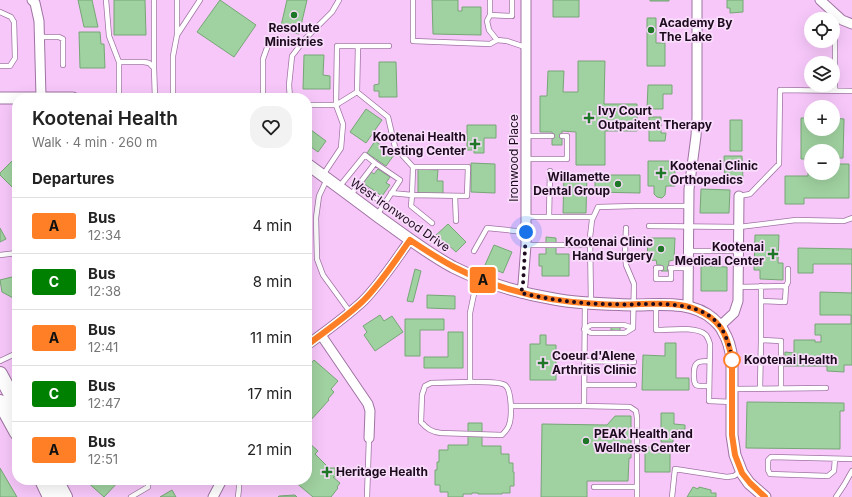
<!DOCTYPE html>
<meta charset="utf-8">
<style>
body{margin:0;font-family:Inter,sans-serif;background:#f2f2f2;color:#222;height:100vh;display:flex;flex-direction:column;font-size:15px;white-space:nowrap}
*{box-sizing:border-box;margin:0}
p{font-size:13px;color:#767676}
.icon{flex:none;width:22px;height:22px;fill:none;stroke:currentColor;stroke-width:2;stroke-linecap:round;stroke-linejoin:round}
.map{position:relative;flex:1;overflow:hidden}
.panel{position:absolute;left:12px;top:93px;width:300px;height:392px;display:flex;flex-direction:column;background:#fff;border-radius:16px;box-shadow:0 4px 16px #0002}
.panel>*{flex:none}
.badge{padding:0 8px;border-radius:3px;font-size:14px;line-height:26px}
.controls{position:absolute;left:804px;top:12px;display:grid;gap:8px}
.controls a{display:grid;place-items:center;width:36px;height:36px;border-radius:50%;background:#fff;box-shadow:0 4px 16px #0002;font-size:20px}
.you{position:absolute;width:20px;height:20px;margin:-10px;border:3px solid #fff;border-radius:50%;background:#1a73e8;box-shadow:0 0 0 6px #1a73e833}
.map>.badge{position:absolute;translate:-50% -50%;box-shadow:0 0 0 2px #fff}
h2{padding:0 20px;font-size:15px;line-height:36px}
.round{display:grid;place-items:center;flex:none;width:42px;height:42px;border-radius:16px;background:#f2f2f2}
.summary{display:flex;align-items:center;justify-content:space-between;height:68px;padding:0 20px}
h1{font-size:19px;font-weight:600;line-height:30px}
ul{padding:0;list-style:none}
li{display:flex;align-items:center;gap:12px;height:56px;padding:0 20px;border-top:1px solid #e0e0e0}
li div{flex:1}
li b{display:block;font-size:15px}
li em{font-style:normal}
li .badge{min-width:44px;font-weight:700;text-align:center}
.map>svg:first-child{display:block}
.building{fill:#a0d1a0;stroke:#76a676}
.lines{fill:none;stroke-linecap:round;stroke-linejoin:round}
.service-casing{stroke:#9f73a2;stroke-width:6}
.minor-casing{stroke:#9f73a2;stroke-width:11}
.tertiary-casing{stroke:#9f73a2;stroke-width:13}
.primary-casing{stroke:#9f73a2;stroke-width:16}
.service{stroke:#fff;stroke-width:4.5}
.minor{stroke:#fff;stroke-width:9}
.tertiary{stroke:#fff;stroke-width:11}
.primary{stroke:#fff;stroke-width:14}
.line-casing{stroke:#fff;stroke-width:9}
.line{stroke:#ff7f27;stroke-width:6}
.walk{stroke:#1c0b1d;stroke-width:4;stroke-dasharray:0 7.2}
.poi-dot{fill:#1d7726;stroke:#f9dcfb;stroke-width:1.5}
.stop-dot{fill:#fff;stroke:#ff7f27;stroke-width:2}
.labels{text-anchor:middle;stroke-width:3.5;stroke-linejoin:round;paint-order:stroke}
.poi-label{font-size:12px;font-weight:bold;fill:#1c0b1d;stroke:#f9dcfb;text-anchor:start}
.street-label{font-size:12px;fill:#1c0b1d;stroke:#f9dcfb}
.stop-label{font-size:12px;font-weight:bold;fill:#1c0b1d;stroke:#f9dcfb;text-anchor:start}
</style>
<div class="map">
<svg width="852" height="497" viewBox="0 0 852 497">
<rect width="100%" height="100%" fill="#f7c7fa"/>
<path class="building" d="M78 0H92L98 27H84Z
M114 0H145L146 35H114Z
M220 0 256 25 234 57 197 32Z
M287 0H307L299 34 280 30Z
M432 0H458V11H462V7H481V35L433 34Z
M553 0H579V17H553Z
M650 0H669V1H650Z
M727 0H743V12L730 13V8H727Z
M647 18H656V43H665V66H647Z
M79 32H100L101 44H104L105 68H80Z
M304 55H324L323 75 330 76V89H303Z
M578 61H605L604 104H637V131H605V165H576V132L562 131V145H552V132H540V96H547L548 71H564L563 92H578Z
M379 62H396L397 97H379V91H374V85L379 84Z
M648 85H672V94H663V109H647Z
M366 109 382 120 366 143 350 132Z
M649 117H661V133H666L665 141H649Z
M801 118H811V129H833V118L844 119 843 158H833V151H811V173H833V164H849V198H804V204H785V176H808V159H801Z
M730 120H742V151H730Z
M467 125H496V138H484V153H474V150H467Z
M307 127 326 141 318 152 307 144Z
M375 141 394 155 386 166 367 153Z
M17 156V192L0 175V173Z
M724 156H742L743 180H725Z
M648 161H675V186H666L665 195 662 198 657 197 654 194V186H648Z
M471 163 495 164V193L471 192Z
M378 169 390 177 386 183 390 185 382 196 363 183 371 172 374 174Z
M418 169 438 170 437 181H443V194H418Z
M564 174H587L586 213H563Z
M595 175H640V193L595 192Z
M701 189 730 190 729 213H700Z
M448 224 466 242 456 252 444 241 441 244 434 237Z
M0 228 6 239 0 242Z
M755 235H779L778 263H783V280L760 279V270H754Z
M546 237 556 238V254H569V276H542V266H539V254H546Z
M648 238H675L674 260 669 261 668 271H661V265H657L656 260 647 261Z
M494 245 512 252 503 273 485 265Z
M798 248 852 249V365H844V372L827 371V366H784L785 352 794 353V340H815V342H821V335H815V324H851V315H820V292L852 293V264H813V273H798Z
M701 266 727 267V291H701Z
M415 269 421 271 413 302 407 301Z
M12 277 17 281V298L15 299 2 292 0 280Z
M427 295 455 296V309L427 308Z
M307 296 310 298 309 306 307 309Z
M380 315 384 321 392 316 403 332 375 351 364 335 367 332 363 326Z
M405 319H444V330H420V356H405Z
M611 326 620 327V331L611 330Z
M448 332H463V368H424V357H448Z
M540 335H546V345H556V380H530V344H540Z
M665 343H676V378H689V390H642L643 355 665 356Z
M314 360 338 381 331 389 334 392 328 399 329 400 310 421 307 419V368Z
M747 402 844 403V411H840V449L746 448Z
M661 413H674V424L685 425V429L673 430V442H661Z
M615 416H631V458H629L628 481H587V497H541L542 424 607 425Z
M468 423H482V446H501V454H509V463H513V472H514V486H510V493H502V494H478V493H472V494H463V497H448V492H440V485H435V470H437V462H439V450H448V445H468Z
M307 441 318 451 315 454 329 468H347V476L333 477 340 483 337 487 338 488 331 497H313L294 481 273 482V480H307Z
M645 447H670V472H645Z
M0 468 17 497H0Z
M85 480H120L104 497Z
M693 487 698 489 699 487 711 490V493H716V497H687Z
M172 490 176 497H160Z
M295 495 297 497H278L279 496Z"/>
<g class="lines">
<g class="service-casing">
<path id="service" d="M106 0 109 36 119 62
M413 0V41L490 44 497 40
M490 0V15L512 16V0
M0 12 11 17 14 22 15 58 10 66H0
M490 15 487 21 489 30 497 40 507 41 525 47
M177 35 200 0
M40 37H59L63 39V65
M358 46H389
M154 68V0
M835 90V28L838 16
M357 92 388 117 395 147 413 167 412 195 467 196 468 167H413
M119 98V62H144L149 63 154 68 155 98
M173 98V56L177 35V0
M263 98V59L268 45
M290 98 289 85 292 56 305 39 332 12 339 0
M307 105H336L343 124 341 148 323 175
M336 105 337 46H358L357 92
M336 105 357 92
M526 136H552
M526 159H567V136H562
M375 163 400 180 377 215
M327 179 319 196 316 218 317 259 323 275 350 312
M359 185 384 204
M339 187 365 155 375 163 350 196
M391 193 412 195 411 206 432 223
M455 196 456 221
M739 196 750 194 779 164 780 90 852 91
M526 217H593
M549 217 550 171
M649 226 739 227 796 220 844 221 852 218
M626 228 625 254 626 265 634 284 633 328
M526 245H590
M474 251 487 228 526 232
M689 251H739
M0 255 17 253
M661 268H656V279H671V268
M670 268H688
M786 286 788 282V269
M739 287 786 286 785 302 761 301
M591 303 590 237 592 220 598 207 635 206H688
M656 304V330C668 330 697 326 706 335 708 338 709 340 710 344L709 401 732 402
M591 325H624L633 328 625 333H591L584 329Z
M761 340V286
M0 361 17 353
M584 361 634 362
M470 382C478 382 499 381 505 385 512 390 512 417 509 425 508 429 505 432 502 435L441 433C432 432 427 429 421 422L422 395 425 386 431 383Z
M470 382V313L475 289 480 279
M584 385H634
M709 386H699L696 385C693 381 694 377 694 372 694 361 700 361 709 361
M732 389 826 388
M760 389 761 340 781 341V388
M511 406H584L585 303
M584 406 630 407 636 411 637 418V487H594
M835 459 834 471 828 476 770 474 768 470V460L771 457 852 459
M131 497 148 487V480
M238 497 239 488V480
M367 497 369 438
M637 497V487
M672 497 675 469 727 477 734 476 741 471
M836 497 844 485 852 471"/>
</g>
<g class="minor-casing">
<path id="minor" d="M32 0 35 3 39 21 41 97
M820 0 842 20 852 24
M521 293 523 284 526 245V0
M688 306 689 189 696 136 697 118V0
M720 326 734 313 738 301 739 196
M321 335 368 404 370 411 369 438
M307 345C326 331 346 317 363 301 381 283 395 261 410 240
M213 497 222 480"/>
</g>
<g class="tertiary-casing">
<path id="tertiary" d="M0 98H73
M307 164C332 182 356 200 380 218 404 235 427 253 453 267 485 283 519 293 554 299 580 304 606 304 632 305 660 305 691 300 713 319 717 323 721 326 723 331 728 339 731 350 732 360V435L735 455 742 473 749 483 765 497"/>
</g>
<g class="primary-casing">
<path id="primary" d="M0 374 17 406
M0 402 17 433
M42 480 50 497
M56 480 65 497"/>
</g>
<use href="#service" class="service"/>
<use href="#minor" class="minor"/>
<use href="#tertiary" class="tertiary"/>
<use href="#primary" class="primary"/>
</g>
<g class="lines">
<g class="line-casing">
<path id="line" d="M307 345C326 331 346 317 363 301 381 283 395 261 410 240 425 250 439 259 454 267 499 290 548 302 598 304 612 305 626 305 640 304 658 304 679 302 695 309 720 319 727 333 732 360V435L735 455 742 473 750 483 765 497"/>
</g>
<use href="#line" class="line"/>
<path class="walk" d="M526 232 523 284 521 293C547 299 573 303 600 304 613 304 627 305 640 304 668 304 707 302 723 331 725 334 726 338 728 342 730 348 731 354 732 360"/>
</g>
<g class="poi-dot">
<circle cx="294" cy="15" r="4"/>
<circle cx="651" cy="30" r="4"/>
<path d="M587 112h4v4h4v4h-4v4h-4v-4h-4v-4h4z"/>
<path d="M473 138h4v4h4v4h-4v4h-4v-4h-4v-4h4z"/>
<path d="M659 167h4v4h4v4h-4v4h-4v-4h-4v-4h4z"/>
<circle cx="618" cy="184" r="4"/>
<circle cx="661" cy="249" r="4"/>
<path d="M771 248h4v4h4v4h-4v4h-4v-4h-4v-4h4z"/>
<path d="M541 357h4v4h4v4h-4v4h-4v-4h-4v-4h4z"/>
<circle cx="586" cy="441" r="4"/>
<path d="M325 466h4v4h4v4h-4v4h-4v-4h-4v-4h4z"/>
</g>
<circle class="stop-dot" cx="732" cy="360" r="8"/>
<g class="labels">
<g class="poi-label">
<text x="659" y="27">Academy By<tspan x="659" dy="14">The Lake</tspan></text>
<text x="294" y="32" text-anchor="middle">Resolute<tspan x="294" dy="14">Ministries</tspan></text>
<text x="598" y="115">Ivy Court<tspan x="598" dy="14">Outpaitent Therapy</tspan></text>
<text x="466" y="141" text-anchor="end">Kootenai Health<tspan x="466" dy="14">Testing Center</tspan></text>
<text x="670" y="170">Kootenai Clinic<tspan x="670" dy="14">Orthopedics</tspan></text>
<text x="610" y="181" text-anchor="end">Willamette<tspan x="610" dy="14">Dental Group</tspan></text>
<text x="653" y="246" text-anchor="end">Kootenai Clinic<tspan x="653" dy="14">Hand Surgery</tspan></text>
<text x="764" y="251" text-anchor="end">Kootenai<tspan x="764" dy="14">Medical Center</tspan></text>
<text x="552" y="360">Coeur d'Alene<tspan x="552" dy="14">Arthritis Clinic</tspan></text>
<text x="594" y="438">PEAK Health and<tspan x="594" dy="14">Wellness Center</tspan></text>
<text x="336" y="476">Heritage Health</text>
</g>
<g class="street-label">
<text transform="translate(514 158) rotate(-90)" y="4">Ironwood Place</text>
<text transform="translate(400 215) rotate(35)" y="4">West Ironwood Drive</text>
</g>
<g class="stop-label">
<text x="744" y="364">Kootenai Health</text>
</g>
</g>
</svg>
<div class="controls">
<a><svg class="icon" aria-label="locate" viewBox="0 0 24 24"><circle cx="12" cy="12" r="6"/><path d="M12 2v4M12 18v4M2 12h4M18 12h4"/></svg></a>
<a><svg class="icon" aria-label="layers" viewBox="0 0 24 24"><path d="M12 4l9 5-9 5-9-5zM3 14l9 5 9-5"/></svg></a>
<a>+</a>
<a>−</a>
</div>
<div class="you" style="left:526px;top:232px"></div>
<b class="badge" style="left:483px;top:280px;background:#ff7f27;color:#111">A</b>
<section class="panel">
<div class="summary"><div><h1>Kootenai Health</h1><p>Walk · 4 min · 260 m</p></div><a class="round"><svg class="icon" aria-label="heart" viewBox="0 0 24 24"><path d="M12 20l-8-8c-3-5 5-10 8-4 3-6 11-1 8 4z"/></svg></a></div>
<h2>Departures</h2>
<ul>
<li><span class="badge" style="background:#ff7f27;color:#111">A</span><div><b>Bus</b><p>12:34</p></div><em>4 min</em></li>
<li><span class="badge" style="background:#008000;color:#fff">C</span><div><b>Bus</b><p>12:38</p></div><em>8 min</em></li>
<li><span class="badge" style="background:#ff7f27;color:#111">A</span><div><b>Bus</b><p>12:41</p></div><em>11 min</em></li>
<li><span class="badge" style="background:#008000;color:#fff">C</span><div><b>Bus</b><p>12:47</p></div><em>17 min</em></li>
<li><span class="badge" style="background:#ff7f27;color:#111">A</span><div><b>Bus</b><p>12:51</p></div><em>21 min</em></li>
</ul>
</section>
</div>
